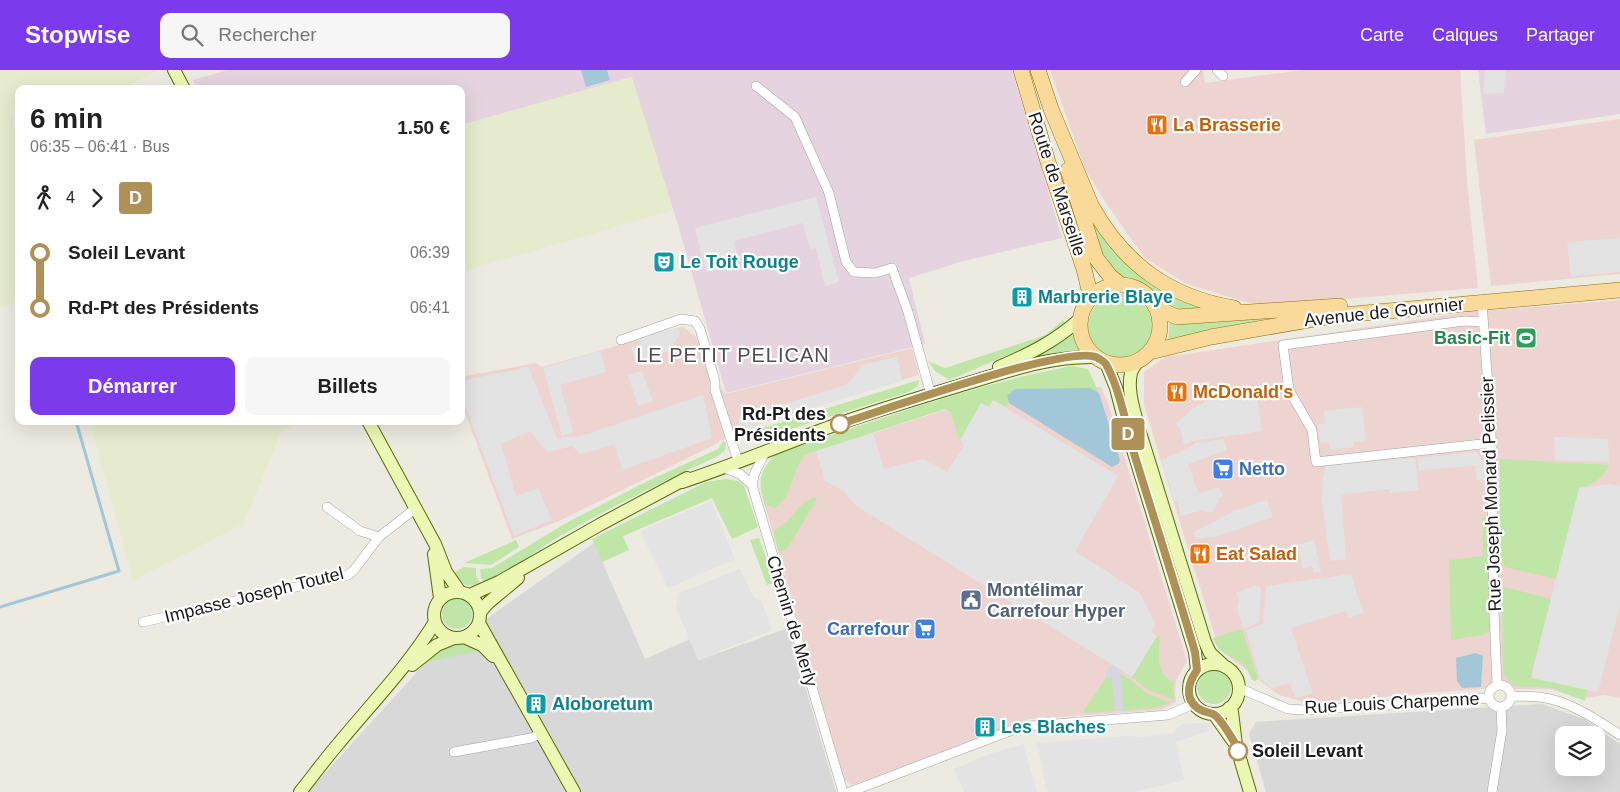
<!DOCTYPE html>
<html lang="fr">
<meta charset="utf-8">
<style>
body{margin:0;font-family:Helvetica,sans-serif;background:#f6f6f6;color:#222;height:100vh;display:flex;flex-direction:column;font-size:19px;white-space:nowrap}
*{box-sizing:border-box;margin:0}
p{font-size:16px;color:#767676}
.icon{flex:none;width:28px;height:28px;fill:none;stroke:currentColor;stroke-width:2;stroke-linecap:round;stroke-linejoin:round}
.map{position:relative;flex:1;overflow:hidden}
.sheet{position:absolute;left:15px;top:15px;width:450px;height:340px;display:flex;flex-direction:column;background:#fff;border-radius:10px;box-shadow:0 5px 20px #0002}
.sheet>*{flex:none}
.badge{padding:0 10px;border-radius:4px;font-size:18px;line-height:32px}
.controls{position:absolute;left:1555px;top:656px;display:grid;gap:10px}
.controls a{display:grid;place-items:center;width:50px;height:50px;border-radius:10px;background:#fff;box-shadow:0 5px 20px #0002;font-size:25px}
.map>.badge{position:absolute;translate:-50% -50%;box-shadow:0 0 0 2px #fff}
.legs{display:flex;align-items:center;gap:8px;height:55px;padding:0 15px;font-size:16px}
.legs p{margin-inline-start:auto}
.head{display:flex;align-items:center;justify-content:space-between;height:85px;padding:0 15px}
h1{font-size:28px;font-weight:700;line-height:38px}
.action{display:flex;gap:10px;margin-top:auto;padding:10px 15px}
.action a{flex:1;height:58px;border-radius:10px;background:#7c3aed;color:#fff;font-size:20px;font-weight:700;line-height:58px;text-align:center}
.action a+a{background:#f6f6f6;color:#222}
ul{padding:0 15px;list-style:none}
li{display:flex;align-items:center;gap:18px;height:55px;font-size:19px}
li i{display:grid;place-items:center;width:8px;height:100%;margin:0 6px;background:currentColor}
li i::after{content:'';width:12px;height:12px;margin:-6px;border:4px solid;border-radius:50%;background:#fff}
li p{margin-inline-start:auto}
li:first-child i{background:linear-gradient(#0000 50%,currentColor 0)}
li:last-child i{background:linear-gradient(currentColor 50%,#0000 0)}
header{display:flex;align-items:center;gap:30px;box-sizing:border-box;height:70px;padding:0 25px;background:#7c3aed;color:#fff}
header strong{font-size:24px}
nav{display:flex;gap:28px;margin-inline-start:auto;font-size:18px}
.search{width:350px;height:45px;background:#f6f6f6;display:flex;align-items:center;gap:12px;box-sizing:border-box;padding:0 18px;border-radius:10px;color:#767676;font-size:19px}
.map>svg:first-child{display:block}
.residential{fill:#d9d8d8;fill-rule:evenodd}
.commercial{fill:#edd4d0}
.industrial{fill:#e5d3e0}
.farmland{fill:#e5ebcc}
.grass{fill:#bfe6a7}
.parking{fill:#e3e3e3}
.plaza{fill:#d7d5e2}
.water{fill:#a2c7d9}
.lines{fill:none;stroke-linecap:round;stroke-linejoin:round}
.stream{stroke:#a2c7d9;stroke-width:3}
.street-casing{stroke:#a2a2a2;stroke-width:10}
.secondary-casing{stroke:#566c08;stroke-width:14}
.primary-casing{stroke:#8e6f04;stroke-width:16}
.street{stroke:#fff;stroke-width:9}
.secondary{stroke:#ecf7b4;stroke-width:12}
.primary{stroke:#f9da9a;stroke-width:15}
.line-1-casing{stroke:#fff;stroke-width:11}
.line-1{stroke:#ae9156;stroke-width:8}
.stop-1-dot{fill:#fff;stroke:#ae9156;stroke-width:2.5}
.labels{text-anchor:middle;stroke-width:4.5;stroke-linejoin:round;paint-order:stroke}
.food-label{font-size:18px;font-weight:bold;fill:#c56008;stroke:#fff;text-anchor:start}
.street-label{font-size:18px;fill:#1b1b1b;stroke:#fff}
.culture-label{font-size:18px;font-weight:bold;fill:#0d838f;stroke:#fff;text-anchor:start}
.leisure-label{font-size:18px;font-weight:bold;fill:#27864d;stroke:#fff;text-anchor:end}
.stop-label{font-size:18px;font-weight:bold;fill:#1b1b1b;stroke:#fff;text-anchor:end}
.shop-label{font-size:18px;font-weight:bold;fill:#366cbe;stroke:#fff;text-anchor:start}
.service-label{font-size:18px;font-weight:bold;fill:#4e5e75;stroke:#fff;text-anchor:start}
.quarter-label{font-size:20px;letter-spacing:1px;fill:#4e4e4e;stroke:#fff}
</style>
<header>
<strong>Stopwise</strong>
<div class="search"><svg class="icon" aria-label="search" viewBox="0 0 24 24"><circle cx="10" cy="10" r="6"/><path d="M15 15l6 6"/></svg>Rechercher</div>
<nav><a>Carte</a><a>Calques</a><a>Partager</a></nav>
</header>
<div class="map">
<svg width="1620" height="722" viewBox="0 0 1620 722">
<rect width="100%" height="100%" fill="#eceae1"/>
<path class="residential" d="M594 473 645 589 690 569 699 590 788 558 836 722H308L428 590Z
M1542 634 1584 649 1620 674V722H1266L1249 664 1256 652ZM1564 665H1596V698H1564Z"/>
<path class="commercial" d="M1050 0H1203L1205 13 1303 0H1460L1467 111 1478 218 1259 236 1187 214 1145 188 1106 133 1085 99Z
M1620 49V204L1491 216 1474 70Z
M1620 230V628L1604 625 1581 629 1550 619H1478L1308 633 1279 625 1219 579 1144 335V302L1166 287 1469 242Z
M683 257 695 266 725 324 912 278 919 305 737 361 712 376 559 451 512 469 461 331V307L536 293 542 297Z
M1101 317 1108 333 1187 591 1176 610 1175 623 1176 632 1160 640 1030 649 856 714 851 715 844 709 761 422V415L774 395 1004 321Z"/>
<path class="industrial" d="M228 0H1012L1062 168 960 192 909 208 925 274 726 323 679 158 631 7 461 55V19H197L193 10Z
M1478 0H1620V44L1486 64Z"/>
<path class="farmland" d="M0 0H158L123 19H19V42L11 41 19 71V232L0 237Z
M632 7 673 140 461 202V55Z
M90 351H302L282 360 243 454 133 510Z"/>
<path class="grass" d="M1077 111 1118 182 1222 242 1195 244 1165 238 1153 223 1143 216 1117 206 1106 197Z
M1088 256a32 32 0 1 1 64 0a32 32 0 1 1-64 0Z
M1266 245 1265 249 1206 260 1191 267 1168 272 1170 250Z
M1063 250 1065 253 1048 268 949 310 935 301 928 291 945 298 1046 265Z
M1072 264 1079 282 1020 292 1046 282Z
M1072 296 1088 299 1099 323 1090 318 1007 326 1009 333 1006 337 994 330 989 337 981 334 960 370 950 342 945 339 805 385C791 400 794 425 775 438L765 435C758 410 758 405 775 384 873 352 970 315 1072 296Z
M919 310 918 316 909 322 758 369 743 366V364Z
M723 371 726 373 725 380 718 386C664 411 611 437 560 466 535 481 512 500 485 513L481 508 480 499 492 498 566 453 648 411 718 379Z
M1500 389 1609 395C1604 407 1593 416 1579 418L1556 509 1504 497 1500 487Z
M725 409 739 411 744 416 758 457 732 469 712 428 623 466 629 480 602 492 592 469 706 412Z
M814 427 817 429 787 479 779 483 774 465V461L788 451 801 435Z
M1487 447 1490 561 1483 565 1451 570 1449 490 1483 486 1482 448Z
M759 468 775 512 767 515 750 470Z
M516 470 519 477 491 495 464 493Z
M464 497 476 498V505L480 514C467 518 459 514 451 504Z
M1505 517 1551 529 1532 601 1588 616 1585 631 1551 618 1514 616 1503 604 1502 520Z
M442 544a15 15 0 1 1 30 0a15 15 0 1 1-30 0Z
M1242 559 1258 609 1255 611 1252 610C1242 581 1221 592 1213 568Z
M1157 566 1160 567C1159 585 1155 604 1174 613L1173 620 1175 630 1148 620 1132 607Z
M459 574 473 576 480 581 426 592V587L444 576Z
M1197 617a17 17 0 1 1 34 0a17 17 0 1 1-34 0Z
M1120 604 1131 610 1146 623 1171 633 1154 638 1123 641Z
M1107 606 1112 609 1115 641 1084 643V638H1086Z"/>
<path class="parking" d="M1485 0H1506L1504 23 1483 24Z
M816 127 839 212 825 216 816 178 810 179 803 153 734 171 737 184 731 196 706 202 695 158Z
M1620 168V202L1571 206 1567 172Z
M678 257 680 264 669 281 636 293 631 278 640 275 638 268Z
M600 281 606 302 560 315 573 362 562 366 543 298Z
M897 287 902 311 740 359 738 348 846 315 853 308 862 295Z
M528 297 557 368 581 366 703 325 712 368 623 400 614 375 579 384 573 376 547 382 530 361 501 374 516 426 538 418 552 450 514 466 461 324V311Z
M642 301 653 331 638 336 628 305Z
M1256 318 1262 361 1192 371 1184 375 1180 358 1176 354 1192 339 1211 329V323Z
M993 330 1118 406 1075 481 1140 523 1155 554 1151 562 1157 566 1132 607 856 436 843 420 825 411 816 381 873 363 884 399 923 389 947 402 964 376 960 370 981 333 989 337Z
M1362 337 1366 371 1354 372V377L1330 380 1329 372 1320 373 1318 355 1325 354 1324 341Z
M1554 367 1608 369 1609 392 1555 390Z
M1223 369 1227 380 1188 394 1199 424 1219 417 1223 426 1219 428 1214 441 1208 443 1203 440 1181 446 1178 431 1174 430 1162 390 1192 376 1194 373Z
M1476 382 1484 392 1485 410H1477L1475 395 1419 401 1418 388Z
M1415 388 1419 420 1390 423 1389 419 1341 425 1346 489 1330 491 1322 429 1323 406 1326 396Z
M1609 414 1620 416V535L1598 622 1531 608 1579 418Z
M1267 430 1273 447 1218 466 1196 469 1194 462 1234 441Z
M711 431 735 489 668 518 640 461Z
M1314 470 1321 502 1314 503 1312 496 1303 499 1297 475Z
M740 499 753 526 756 529 761 530 772 560 698 590 676 537 679 523Z
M1351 504 1363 543 1349 548 1346 541 1291 558 1313 623 1296 628 1289 613 1272 618 1260 609 1246 560 1263 554 1266 516Z
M1253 516H1259L1261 520 1259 552 1244 559 1237 540 1239 529 1236 523Z
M1202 653 1211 654 1209 661 1176 672 1184 710 1134 722H1047L1037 673 1126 666 1145 667 1173 663 1182 654Z
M1023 674 1037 722H964L954 699 987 685Z"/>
<path class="plaza" d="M1111 595 1120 600 1123 641H1115L1112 609 1105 605Z"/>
<path class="water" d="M581 0H607L610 10 586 17Z
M1090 318 1099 323 1120 390 1118 394 1112 397 1009 333 1007 326 1015 319Z
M1476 583 1483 586 1481 617 1462 618 1457 611 1456 588Z"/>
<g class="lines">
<path class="stream" d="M0 537 119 501 76 351"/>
<g class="street-casing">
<path id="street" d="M1217 0 1223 6
M1185 12 1196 0
M756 16 795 47 829 123 846 192 854 202 875 203 892 198 908 242 931 325
M1482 232 1491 360 1494 542 1497 615
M1483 252 1464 251 1283 275 1289 320 1312 360 1316 392 1491 373
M621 270 681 249 695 251 700 259 715 311V320L736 385
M765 382 754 405 752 415 843 722
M724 398 740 404 752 415
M327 437 360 461 379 467
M143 552 348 505 354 500 379 467 416 438
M1489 626a11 11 0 1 1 22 0a11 11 0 1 1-22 0Z
M1239 618 1288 639 1304 640 1408 634 1489 628
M1511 626C1520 626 1530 626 1539 627 1568 630 1596 649 1620 665
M454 682 531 668 540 664
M850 722 1015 659 1030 656 1168 645 1194 634
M1492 722 1502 660 1501 637"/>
</g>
<g class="secondary-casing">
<path id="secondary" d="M174 0 184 19
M1137 292C1135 295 1132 299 1131 303 1127 320 1134 340 1138 356L1205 572 1210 583 1223 595
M1106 293 1116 318 1126 357 1195 582 1197 600
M999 297C1031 283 1054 272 1080 249
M368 351 435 474 446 502 460 522
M682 412C730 396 777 377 824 359 870 342 918 328 965 314 1008 301 1050 286 1095 287
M434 484 440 528
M434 545a23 23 0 1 1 46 0a23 23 0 1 1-46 0Z
M470 525 499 512 601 454 687 408
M480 542 488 533 518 508
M479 553 574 722
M464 567 482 575 493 586
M1189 619a25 25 0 1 1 50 0a25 25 0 1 1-50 0Z
M412 595 437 575 454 568
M1229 638 1232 642 1236 675 1250 722
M1214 644 1233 671
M300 722C313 706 325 689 339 673 372 633 408 596 435 552"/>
</g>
<g class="primary-casing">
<path id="primary" d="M1021 0 1048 92 1084 199 1091 228
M1038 0 1051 39 1091 135C1123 193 1168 227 1234 238
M1068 100 1096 188 1110 206 1121 215
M1080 255a40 40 0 1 1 80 0a40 40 0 1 1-80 0Z
M1156 238 1177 247 1340 236
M1150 282 1211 267 1332 246 1620 220"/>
</g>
<use href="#street" class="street"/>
<use href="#secondary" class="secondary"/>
<use href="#primary" class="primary"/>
</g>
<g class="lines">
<g class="line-1-casing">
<path id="line-1" d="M840 354C881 341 1065 275 1096 287 1100 289 1106 293 1107 296 1121 323 1127 360 1136 390 1156 454 1176 518 1195 582L1197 600C1187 614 1184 631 1201 640 1206 643 1212 642 1216 646 1224 654 1230 665 1236 675L1238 681"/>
</g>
<use href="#line-1" class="line-1"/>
</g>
<defs>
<g id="restaurant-square" transform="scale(1.125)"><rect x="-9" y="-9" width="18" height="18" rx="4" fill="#e8710a" stroke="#fff"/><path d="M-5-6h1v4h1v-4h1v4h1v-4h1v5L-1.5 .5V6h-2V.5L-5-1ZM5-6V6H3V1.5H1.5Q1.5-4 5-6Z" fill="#fff"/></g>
<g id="theatre-square" transform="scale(1.125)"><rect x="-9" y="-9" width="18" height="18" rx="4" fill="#0f9aa8" stroke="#fff"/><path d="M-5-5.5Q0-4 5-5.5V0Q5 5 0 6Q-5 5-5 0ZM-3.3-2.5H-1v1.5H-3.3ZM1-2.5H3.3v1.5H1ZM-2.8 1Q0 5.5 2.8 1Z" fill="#fff"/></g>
<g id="building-square" transform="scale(1.125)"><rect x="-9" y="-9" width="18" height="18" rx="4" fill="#0f9aa8" stroke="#fff"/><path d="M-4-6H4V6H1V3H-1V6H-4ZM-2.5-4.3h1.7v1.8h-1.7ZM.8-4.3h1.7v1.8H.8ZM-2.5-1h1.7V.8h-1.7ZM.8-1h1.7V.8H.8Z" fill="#fff"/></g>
<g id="stadium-square" transform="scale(1.125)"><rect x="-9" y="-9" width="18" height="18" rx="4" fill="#2e9e5b" stroke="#fff"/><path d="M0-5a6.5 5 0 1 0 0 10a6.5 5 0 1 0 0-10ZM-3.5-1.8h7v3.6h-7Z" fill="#fff"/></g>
<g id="supermarket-square" transform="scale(1.125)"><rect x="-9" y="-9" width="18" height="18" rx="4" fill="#3f7fe0" stroke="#fff"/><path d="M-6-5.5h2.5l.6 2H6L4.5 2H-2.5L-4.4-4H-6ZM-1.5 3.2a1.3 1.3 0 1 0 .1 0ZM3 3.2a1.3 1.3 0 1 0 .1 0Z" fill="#fff"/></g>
<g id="civic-square" transform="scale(1.125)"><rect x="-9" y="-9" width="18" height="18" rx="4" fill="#5c6f8a" stroke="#fff"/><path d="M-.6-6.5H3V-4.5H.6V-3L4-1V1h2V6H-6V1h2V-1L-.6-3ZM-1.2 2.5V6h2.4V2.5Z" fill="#fff"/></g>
</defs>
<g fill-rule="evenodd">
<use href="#restaurant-square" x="1157" y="55"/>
<use href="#theatre-square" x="664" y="192"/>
<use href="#building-square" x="1022" y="227"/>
<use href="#stadium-square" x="1526" y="268"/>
<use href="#restaurant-square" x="1177" y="322"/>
<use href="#supermarket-square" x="1223" y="399"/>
<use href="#restaurant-square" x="1200" y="484"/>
<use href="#civic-square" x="971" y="530"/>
<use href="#supermarket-square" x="925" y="559"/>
<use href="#building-square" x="536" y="634"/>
<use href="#building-square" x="985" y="657"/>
</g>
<g class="stop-1-dot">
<circle cx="840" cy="354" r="9"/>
<circle cx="1238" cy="681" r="9"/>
</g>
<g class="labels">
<g class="food-label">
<text x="1173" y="61">La Brasserie</text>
<text x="1193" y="328">McDonald's</text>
<text x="1216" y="490">Eat Salad</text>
</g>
<g class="street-label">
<text transform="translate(1057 114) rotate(72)" y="6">Route de Marseille</text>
<text transform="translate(1384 242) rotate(-6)" y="6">Avenue de Gournier</text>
<text transform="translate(1491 424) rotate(-92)" y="6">Rue Joseph Monard Pelissier</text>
<text transform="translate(254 525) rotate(-14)" y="6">Impasse Joseph Toutel</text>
<text transform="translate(792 551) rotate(73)" y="6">Chemin de Merly</text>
<text transform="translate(1392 633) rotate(-3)" y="6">Rue Louis Charpenne</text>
</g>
<g class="culture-label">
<text x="680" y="198">Le Toit Rouge</text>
<text x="1038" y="233">Marbrerie Blaye</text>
<text x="552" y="640">Aloboretum</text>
<text x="1001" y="663">Les Blaches</text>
</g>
<g class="leisure-label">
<text x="1510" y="274">Basic-Fit</text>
</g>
<g class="stop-label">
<text x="826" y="350">Rd-Pt des<tspan x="826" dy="21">Présidents</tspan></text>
<text x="1252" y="687" text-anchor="start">Soleil Levant</text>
</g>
<g class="shop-label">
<text x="1239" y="405">Netto</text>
<text x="909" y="565" text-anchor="end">Carrefour</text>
</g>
<g class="service-label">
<text x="987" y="526">Montélimar<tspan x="987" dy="21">Carrefour Hyper</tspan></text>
</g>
<g class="quarter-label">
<text x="733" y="292">LE PETIT PELICAN</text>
</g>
</g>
</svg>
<div class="controls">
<a><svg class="icon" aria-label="layers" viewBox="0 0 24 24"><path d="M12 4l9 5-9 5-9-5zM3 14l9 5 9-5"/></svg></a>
</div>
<b class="badge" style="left:1128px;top:364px;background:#ae9156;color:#fff">D</b>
<section class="sheet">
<div class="head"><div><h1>6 min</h1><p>06:35 – 06:41 · Bus</p></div><b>1.50 €</b></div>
<div class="legs"><svg class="icon" aria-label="walk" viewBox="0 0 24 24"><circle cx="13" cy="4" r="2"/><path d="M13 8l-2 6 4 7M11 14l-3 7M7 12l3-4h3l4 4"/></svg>4<svg class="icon" aria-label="forward" viewBox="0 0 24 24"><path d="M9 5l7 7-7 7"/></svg><b class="badge" style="background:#ae9156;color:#fff">D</b></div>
<ul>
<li><i style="color:#ae9156"></i><b>Soleil Levant</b><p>06:39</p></li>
<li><i style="color:#ae9156"></i><b>Rd-Pt des Présidents</b><p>06:41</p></li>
</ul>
<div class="action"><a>Démarrer</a><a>Billets</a></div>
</section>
</div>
